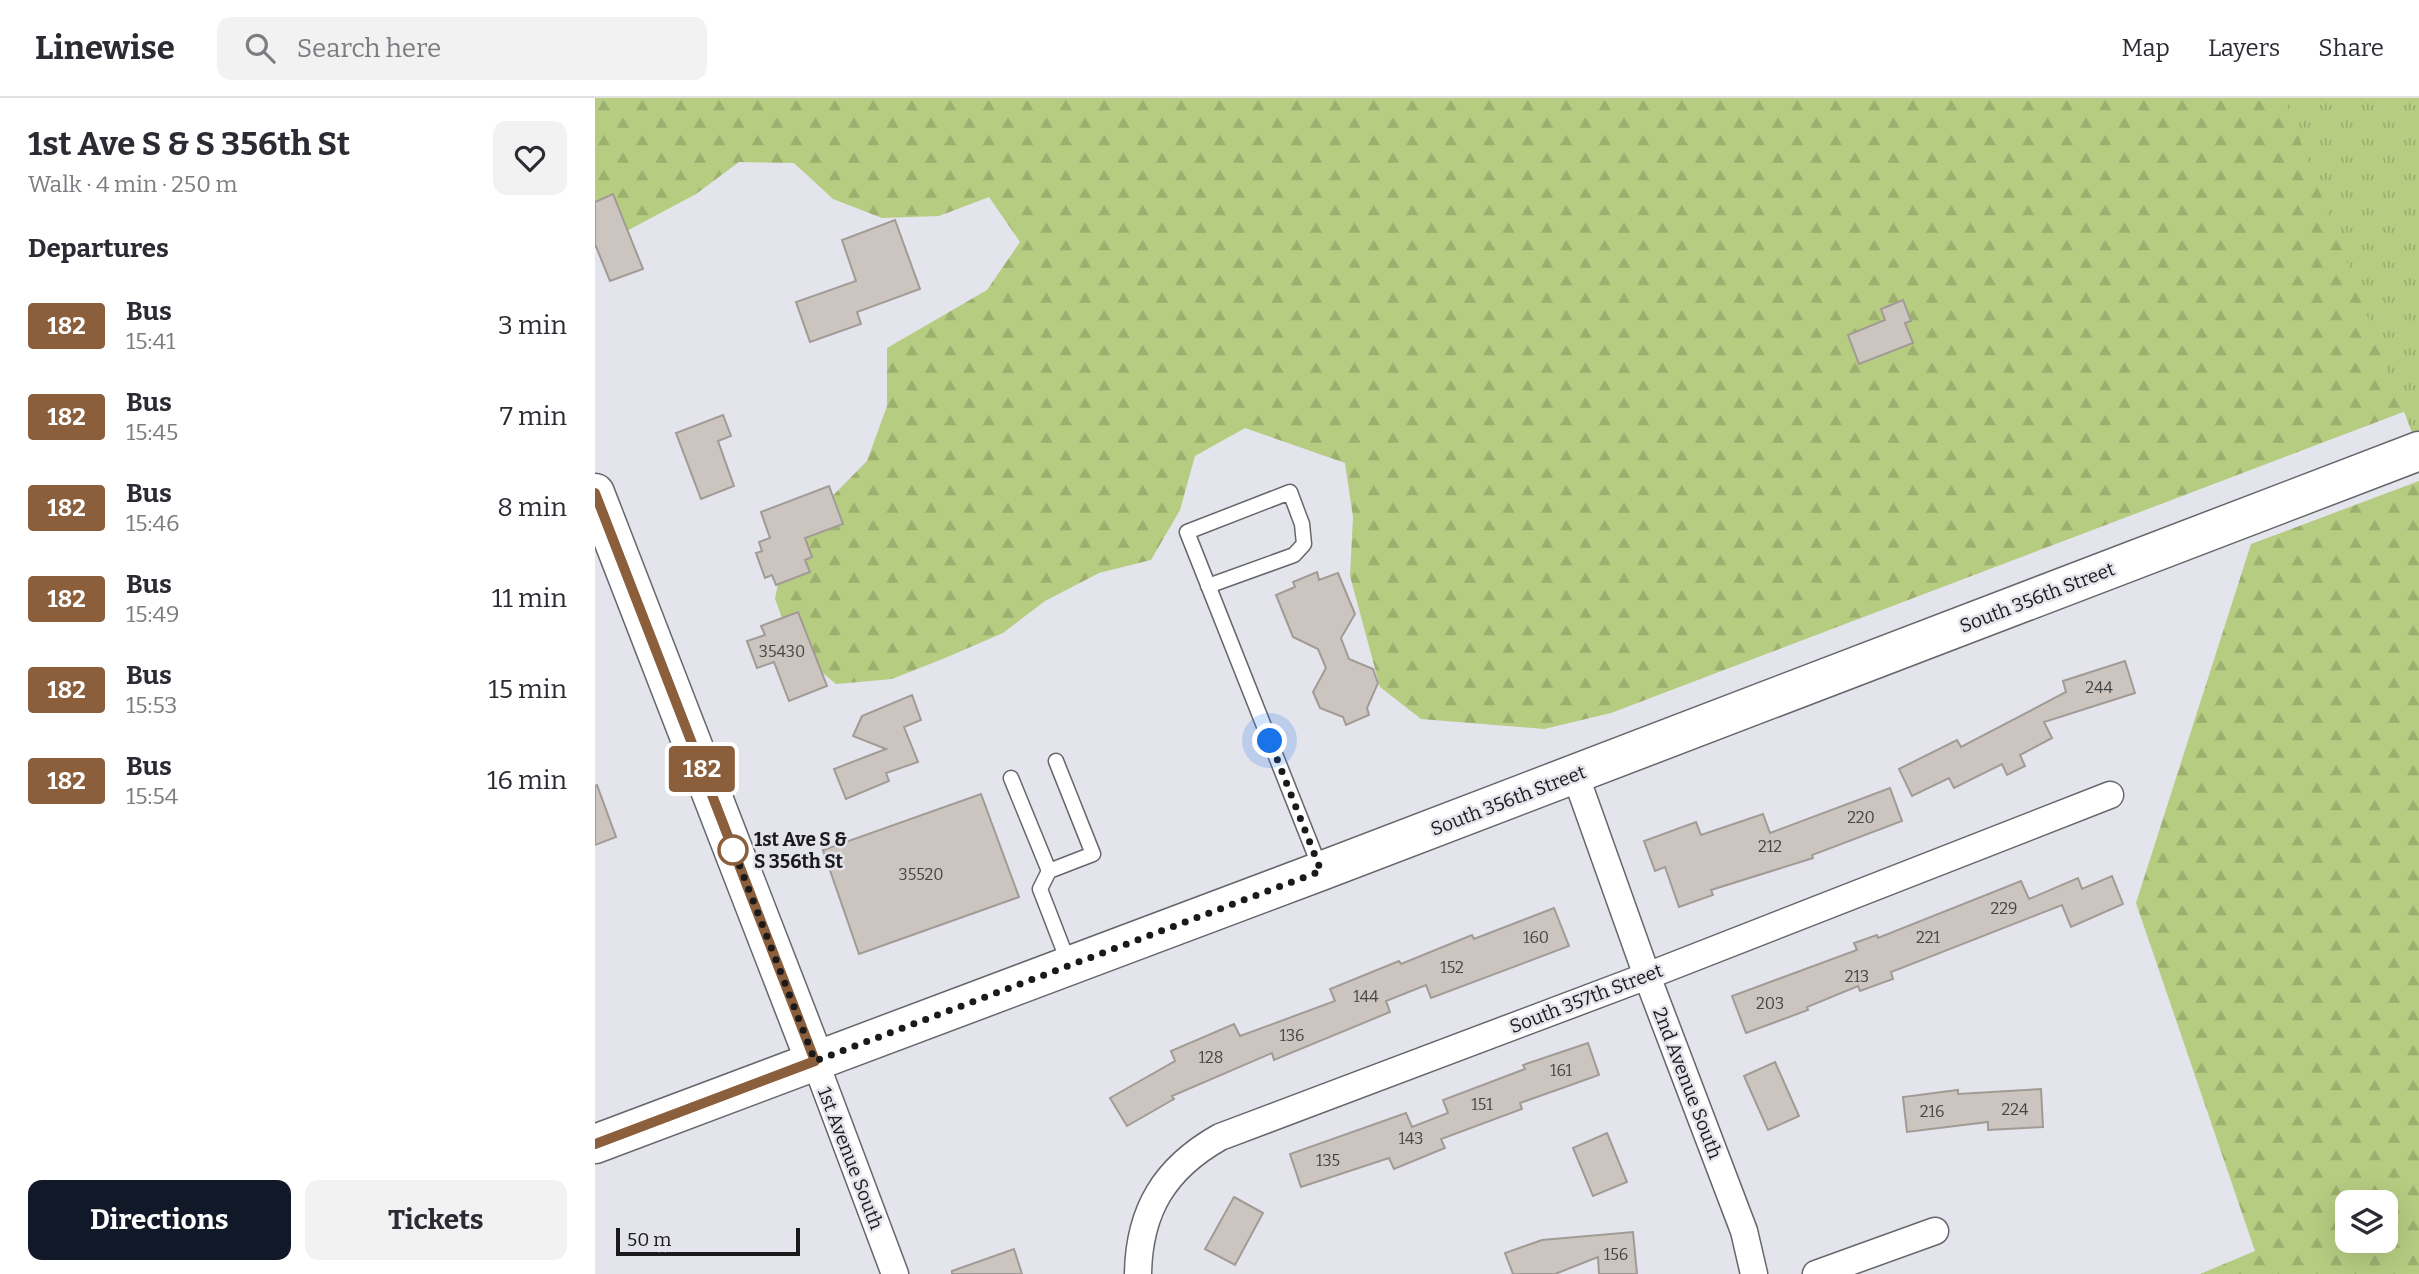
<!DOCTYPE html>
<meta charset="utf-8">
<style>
body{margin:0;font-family:Bitter,serif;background:#f2f2f3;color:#2b2b33;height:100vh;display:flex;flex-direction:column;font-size:26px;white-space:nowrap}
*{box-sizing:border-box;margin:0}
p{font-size:23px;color:#7c7c81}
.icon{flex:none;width:38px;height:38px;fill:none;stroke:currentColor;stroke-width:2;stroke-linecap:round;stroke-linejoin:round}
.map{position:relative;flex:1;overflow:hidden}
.details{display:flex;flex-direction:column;background:#fff;width:595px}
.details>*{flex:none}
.badge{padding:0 14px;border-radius:5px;font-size:24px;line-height:46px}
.buttons{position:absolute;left:1740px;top:1092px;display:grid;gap:14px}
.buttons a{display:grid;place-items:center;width:63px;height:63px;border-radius:14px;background:#fff;box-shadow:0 7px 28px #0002;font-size:35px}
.scale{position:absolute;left:21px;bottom:18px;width:184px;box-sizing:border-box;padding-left:7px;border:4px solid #1a1a1d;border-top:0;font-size:19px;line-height:24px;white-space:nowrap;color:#1a1a1d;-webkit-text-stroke:5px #e4e4ec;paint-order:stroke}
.you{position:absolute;width:35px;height:35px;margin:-18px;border:5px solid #fff;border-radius:50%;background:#1a73e8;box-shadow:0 0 0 10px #1a73e833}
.map>.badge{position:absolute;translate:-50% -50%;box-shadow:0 0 0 4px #fff}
h2{padding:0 28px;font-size:26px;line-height:63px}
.round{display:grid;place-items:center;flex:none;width:74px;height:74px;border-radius:14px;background:#f2f2f3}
.headline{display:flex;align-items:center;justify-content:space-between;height:119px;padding:0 28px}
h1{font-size:33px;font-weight:700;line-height:52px}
.button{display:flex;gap:14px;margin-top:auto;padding:14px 28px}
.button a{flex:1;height:80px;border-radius:14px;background:#111827;color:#fff;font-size:28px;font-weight:700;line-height:80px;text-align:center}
.button a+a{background:#f2f2f3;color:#2b2b33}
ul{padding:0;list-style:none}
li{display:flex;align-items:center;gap:21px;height:91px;padding:0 28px}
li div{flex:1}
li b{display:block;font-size:26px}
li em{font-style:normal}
li .badge{min-width:77px;font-weight:700;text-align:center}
header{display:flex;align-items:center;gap:42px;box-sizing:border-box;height:98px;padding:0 35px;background:#fff;border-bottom:2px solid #e1e1e2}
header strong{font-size:33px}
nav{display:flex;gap:38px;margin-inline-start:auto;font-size:24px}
.search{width:490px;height:63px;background:#f2f2f3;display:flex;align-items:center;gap:18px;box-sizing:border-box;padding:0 24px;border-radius:14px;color:#7c7c81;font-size:26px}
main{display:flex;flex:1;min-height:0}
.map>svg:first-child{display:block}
.forest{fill:url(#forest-firs);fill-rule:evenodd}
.park{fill:url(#park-tufts)}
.building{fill:#ccc5bf;stroke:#a19a95;stroke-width:2}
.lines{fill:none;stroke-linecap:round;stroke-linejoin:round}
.service-casing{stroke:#66666d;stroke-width:17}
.minor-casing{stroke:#66666d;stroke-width:29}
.secondary-casing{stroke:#66666d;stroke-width:41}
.service{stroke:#fff;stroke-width:14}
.minor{stroke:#fff;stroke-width:26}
.secondary{stroke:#fff;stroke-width:38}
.line-casing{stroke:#fff;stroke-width:16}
.line{stroke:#8b5e3c;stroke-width:10}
.walk{stroke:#1a1a1d;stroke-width:7;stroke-dasharray:0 12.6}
.stop-dot{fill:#fff;stroke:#8b5e3c;stroke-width:3.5}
.labels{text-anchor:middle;stroke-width:5;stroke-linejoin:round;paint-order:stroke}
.number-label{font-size:16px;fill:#464546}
.street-label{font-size:19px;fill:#1a1a1d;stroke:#e4e4ec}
.stop-label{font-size:19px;font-weight:bold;fill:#1a1a1d;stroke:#e4e4ec;text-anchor:start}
</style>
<header>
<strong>Linewise</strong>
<div class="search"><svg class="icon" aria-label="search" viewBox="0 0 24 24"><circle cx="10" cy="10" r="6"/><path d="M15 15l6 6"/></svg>Search here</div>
<nav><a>Map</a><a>Layers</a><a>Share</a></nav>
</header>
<main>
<section class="details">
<div class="headline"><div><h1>1st Ave S &amp; S 356th St</h1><p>Walk · 4 min · 250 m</p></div><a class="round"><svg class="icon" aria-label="heart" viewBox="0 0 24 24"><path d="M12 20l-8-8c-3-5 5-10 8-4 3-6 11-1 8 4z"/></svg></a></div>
<h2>Departures</h2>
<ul>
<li><span class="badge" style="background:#8b5e3c;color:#fff">182</span><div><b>Bus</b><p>15:41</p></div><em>3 min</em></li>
<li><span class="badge" style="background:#8b5e3c;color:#fff">182</span><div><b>Bus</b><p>15:45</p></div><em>7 min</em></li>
<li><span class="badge" style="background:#8b5e3c;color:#fff">182</span><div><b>Bus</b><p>15:46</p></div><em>8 min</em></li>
<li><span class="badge" style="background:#8b5e3c;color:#fff">182</span><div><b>Bus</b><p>15:49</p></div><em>11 min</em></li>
<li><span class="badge" style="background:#8b5e3c;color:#fff">182</span><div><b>Bus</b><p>15:53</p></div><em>15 min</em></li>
<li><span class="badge" style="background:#8b5e3c;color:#fff">182</span><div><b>Bus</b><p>15:54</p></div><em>16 min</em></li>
</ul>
<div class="button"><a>Directions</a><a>Tickets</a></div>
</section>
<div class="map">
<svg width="1824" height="1176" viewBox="0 0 1824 1176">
<defs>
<pattern id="forest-firs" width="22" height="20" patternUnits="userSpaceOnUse" patternTransform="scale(1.75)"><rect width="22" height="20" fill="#b6cc81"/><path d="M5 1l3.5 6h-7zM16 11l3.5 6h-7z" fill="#9caf6f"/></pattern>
<pattern id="park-tufts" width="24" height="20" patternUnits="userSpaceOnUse" patternTransform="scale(1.75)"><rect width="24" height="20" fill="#b6cc81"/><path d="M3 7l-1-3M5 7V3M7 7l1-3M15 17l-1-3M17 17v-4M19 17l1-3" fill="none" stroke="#9caf6f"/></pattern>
</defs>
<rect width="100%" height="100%" fill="#e4e4ec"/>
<path class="forest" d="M0 0H1824V308L1016 615 949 631 826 621 785 589 755 478 758 419 750 365 650 330 600 358 585 412 556 462 504 475 450 503 408 535 350 560 297 581 241 586 199 551 180 501 191 445 272 363 292 308V250L392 192 425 144 394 99 344 118 287 120 238 101 199 65 144 64 101 96 0 150Z
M1824 383V1176H1605L1660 1153 1541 805 1656 446ZM1790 1104V1143H1752V1104Z"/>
<path class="park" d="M1689 0H1824V353Z"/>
<path class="building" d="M18 96 48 171 15 183 0 146V104Z
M300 122 325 191 262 214 266 226 215 244 201 204 261 183 247 142Z
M1308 202 1316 223 1310 225 1318 245 1264 266 1253 237 1290 222 1286 211Z
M128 317 136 338 123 343 139 388 106 401 81 335Z
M234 388 248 426 210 440 217 459 210 462 215 474 181 487 177 477 170 480 161 455 167 453 164 444 175 440 166 414Z
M722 474 724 482 743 475 760 516 746 540 754 561 778 571 783 585 772 610 774 617 751 627 748 619 725 610 718 594 731 570 723 551 698 539 681 497 700 489 698 484Z
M203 514 232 588 194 603 179 564 162 570 152 543 170 537 166 528Z
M1530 563 1540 595 1449 624 1457 640 1425 657 1430 668 1412 677 1407 666 1359 690 1354 680 1317 698 1304 671 1362 642 1366 649 1471 594 1468 583Z
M317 597 326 622 309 629 323 664 291 675 294 683 251 701 239 671 291 651 258 638 267 618Z
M2 687 21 739 0 747V688Z
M1295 690 1307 723 1217 757 1218 760 1116 792 1118 797 1084 809 1070 769 1060 773 1049 743 1101 724 1106 737 1168 716 1175 735Z
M386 696 424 799 264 856 228 752Z
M1517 778 1528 806 1476 829 1467 807 1296 874 1298 881 1265 893 1263 888 1212 909 1213 912 1151 935 1137 898 1262 852 1259 845 1282 837 1283 840 1426 783 1434 801 1483 780 1487 791Z
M959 810 974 848 836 900 831 887 791 903 795 914 679 962 677 955 577 998 579 1001 532 1028 515 1000 580 963 576 953 639 926 645 938 740 903 735 891 804 863 806 866 877 837 879 841Z
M993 945 1004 977 925 1005 927 1011 846 1041 850 1050 799 1071 794 1060 706 1089 695 1056 811 1015 817 1029 853 1015 848 1002 930 971 928 967Z
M1180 964 1204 1018 1173 1032 1149 978Z
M1446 991 1448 1029 1393 1032V1024L1312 1034 1308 999 1363 992V996Z
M1012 1035 1032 1084 998 1098 978 1050Z
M639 1099 668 1115 640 1167 610 1151Z
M1038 1134 1042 1176H1004L1003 1159 960 1176H918L910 1155 947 1142Z
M419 1151 427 1176H357V1173Z"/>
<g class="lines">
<g class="service-casing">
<path id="service" d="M613 488 699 457 709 446 707 426 695 394 592 434 726 772
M461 663 498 756 454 773 445 791 474 866
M416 680 454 773"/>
</g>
<g class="minor-casing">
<path id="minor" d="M980 676 1052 878 1149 1133 1159 1176
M220 963 300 1176
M543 1176C544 1112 570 1070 625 1039L1052 878 1515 697
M1221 1176 1340 1133"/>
</g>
<g class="secondary-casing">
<path id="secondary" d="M0 395 220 963
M0 1046 726 773 1824 353"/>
</g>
<use href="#service" class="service"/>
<use href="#minor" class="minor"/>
<use href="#secondary" class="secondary"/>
</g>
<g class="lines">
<g class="line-casing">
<path id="line" d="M0 395 220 963 0 1046"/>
</g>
<use href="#line" class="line"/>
<path class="walk" d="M138 752 137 748 220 963 726 773 675 643"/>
</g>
<circle class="stop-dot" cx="138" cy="752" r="14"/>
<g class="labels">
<g class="number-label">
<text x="187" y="559">35430</text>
<text x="1504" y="595">244</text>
<text x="1266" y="725">220</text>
<text x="1175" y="754">212</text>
<text x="326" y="782">35520</text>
<text x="1409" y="816">229</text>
<text x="941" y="845">160</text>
<text x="1333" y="845">221</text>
<text x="857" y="875">152</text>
<text x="1262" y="884">213</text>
<text x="771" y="904">144</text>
<text x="1175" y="911">203</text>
<text x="697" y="943">136</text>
<text x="616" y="965">128</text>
<text x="966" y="978">161</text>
<text x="887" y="1012">151</text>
<text x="1420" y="1017">224</text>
<text x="1337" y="1019">216</text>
<text x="816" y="1046">143</text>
<text x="733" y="1068">135</text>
<text x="1021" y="1162">156</text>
</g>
<g class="street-label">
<text transform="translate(1442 499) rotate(-21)" y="7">South 356th Street</text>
<text transform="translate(913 702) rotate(-21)" y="7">South 356th Street</text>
<text transform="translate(991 900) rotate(-21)" y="7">South 357th Street</text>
<text transform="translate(1093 985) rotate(69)" y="7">2nd Avenue South</text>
<text transform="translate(256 1060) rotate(69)" y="7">1st Avenue South</text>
</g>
<g class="stop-label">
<text x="159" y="748">1st Ave S &amp;<tspan x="159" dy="22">S 356th St</tspan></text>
</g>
</g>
</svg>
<div class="buttons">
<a><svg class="icon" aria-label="layers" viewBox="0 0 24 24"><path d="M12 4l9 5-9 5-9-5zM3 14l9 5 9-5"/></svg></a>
</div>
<div class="scale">50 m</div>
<div class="you" style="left:675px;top:643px"></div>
<b class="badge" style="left:107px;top:671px;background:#8b5e3c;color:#fff">182</b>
</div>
</main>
